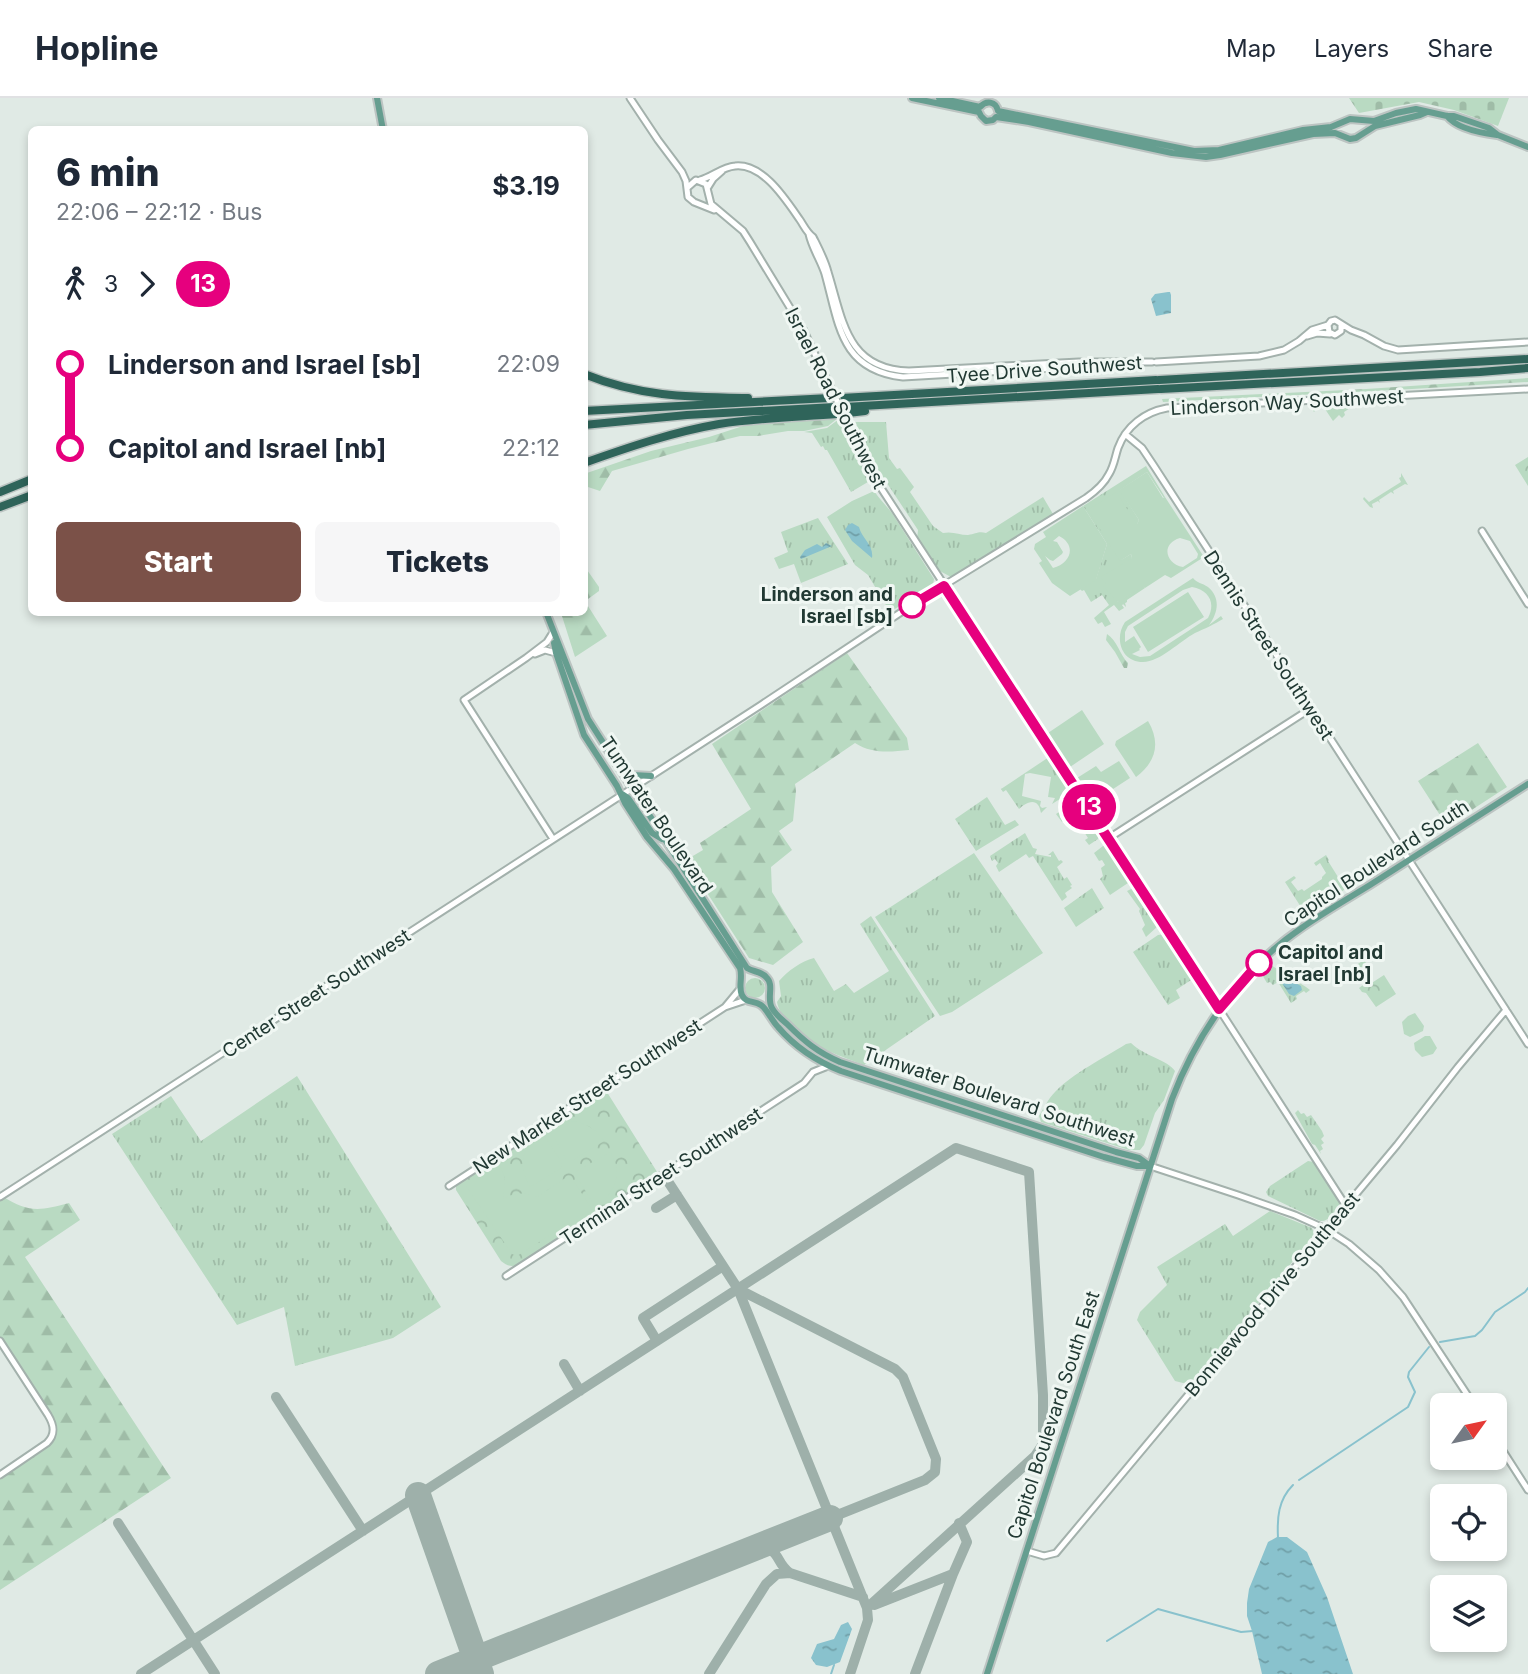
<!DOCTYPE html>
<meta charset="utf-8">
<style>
body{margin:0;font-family:Inter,sans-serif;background:#f6f6f7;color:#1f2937;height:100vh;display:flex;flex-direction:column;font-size:26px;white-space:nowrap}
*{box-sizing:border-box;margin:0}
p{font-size:23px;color:#747a83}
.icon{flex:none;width:38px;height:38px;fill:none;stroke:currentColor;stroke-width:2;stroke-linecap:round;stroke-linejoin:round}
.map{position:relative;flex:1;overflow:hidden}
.details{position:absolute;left:28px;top:28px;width:560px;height:490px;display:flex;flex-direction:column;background:#fff;border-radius:10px;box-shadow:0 4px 10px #0003}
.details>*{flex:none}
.badge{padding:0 14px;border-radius:23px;font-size:24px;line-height:46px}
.needle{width:46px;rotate:57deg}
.controls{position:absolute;left:1430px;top:1295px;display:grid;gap:14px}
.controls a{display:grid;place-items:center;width:77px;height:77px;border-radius:10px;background:#fff;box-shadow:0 4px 10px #0003;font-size:35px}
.map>.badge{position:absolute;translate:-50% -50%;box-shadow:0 0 0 4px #fff}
.legs{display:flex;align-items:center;gap:10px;height:77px;padding:0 28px;font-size:23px}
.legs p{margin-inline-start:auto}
.head{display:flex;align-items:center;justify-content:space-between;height:119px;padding:0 28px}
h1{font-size:38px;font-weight:800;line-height:52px}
.cta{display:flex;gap:14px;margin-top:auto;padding:14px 28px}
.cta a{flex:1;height:80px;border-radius:10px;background:#7b5148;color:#fff;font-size:28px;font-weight:800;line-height:80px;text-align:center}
.cta a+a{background:#f6f6f7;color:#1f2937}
ul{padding:0 28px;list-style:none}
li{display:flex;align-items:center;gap:24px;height:84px;font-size:26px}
li i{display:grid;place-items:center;width:10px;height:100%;margin:0 9px;background:currentColor}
li i::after{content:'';width:18px;height:18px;margin:-9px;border:5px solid;border-radius:50%;background:#fff}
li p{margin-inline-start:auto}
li:first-child i{background:linear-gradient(#0000 50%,currentColor 0)}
li:last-child i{background:linear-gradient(currentColor 50%,#0000 0)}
header{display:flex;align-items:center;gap:42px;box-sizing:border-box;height:98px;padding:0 35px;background:#fff;border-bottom:2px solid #e0e1e3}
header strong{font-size:33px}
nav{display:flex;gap:38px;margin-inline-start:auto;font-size:24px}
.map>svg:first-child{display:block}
.grass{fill:url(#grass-tufts)}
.forest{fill:url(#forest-firs)}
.cemetery{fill:url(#cemetery-stones)}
.park{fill:url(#park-crowns)}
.garden{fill:#b9dac2;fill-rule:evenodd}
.water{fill:url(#water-ripples)}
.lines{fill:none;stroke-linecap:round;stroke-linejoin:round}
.stream{stroke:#89c2cd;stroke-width:2}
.taxiway{stroke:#9eb0aa;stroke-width:10}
.runway{stroke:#9eb0aa;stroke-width:26}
.minor-casing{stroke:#a3b1ac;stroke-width:9}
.major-casing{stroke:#bcc4c2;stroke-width:10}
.highway-casing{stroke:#bcc4c2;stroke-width:11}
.minor{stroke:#fff;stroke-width:5}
.major{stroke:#669e90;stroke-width:6}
.highway{stroke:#2f645a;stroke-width:8}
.minor-bridge-casing{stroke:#a3b1ac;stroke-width:9;stroke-linecap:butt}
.minor-bridge{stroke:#fff;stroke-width:5}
.line-1-casing{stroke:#fff;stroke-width:16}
.line-1{stroke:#e6007e;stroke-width:10}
.stop-1-dot{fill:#fff;stroke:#e6007e;stroke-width:3.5}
.labels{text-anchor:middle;stroke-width:6;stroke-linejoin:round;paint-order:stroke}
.street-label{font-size:19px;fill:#213933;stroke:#f0f7f3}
.stop-label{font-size:19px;font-weight:bold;fill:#213933;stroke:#f0f7f3;text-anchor:end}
</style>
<header>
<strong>Hopline</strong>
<nav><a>Map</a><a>Layers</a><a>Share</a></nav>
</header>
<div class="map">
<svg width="1528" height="1576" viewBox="0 0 1528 1576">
<defs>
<pattern id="grass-tufts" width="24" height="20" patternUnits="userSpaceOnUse" patternTransform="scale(1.75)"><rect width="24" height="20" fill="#b9dac2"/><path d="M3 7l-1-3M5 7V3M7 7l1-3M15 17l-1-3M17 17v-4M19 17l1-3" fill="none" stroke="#9fbca7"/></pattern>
<pattern id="forest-firs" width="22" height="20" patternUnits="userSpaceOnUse" patternTransform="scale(1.75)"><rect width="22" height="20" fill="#b9dac2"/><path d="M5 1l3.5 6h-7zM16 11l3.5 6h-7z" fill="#9fbca7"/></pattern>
<pattern id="cemetery-stones" width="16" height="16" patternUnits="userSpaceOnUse" patternTransform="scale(1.75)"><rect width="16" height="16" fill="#b9dac2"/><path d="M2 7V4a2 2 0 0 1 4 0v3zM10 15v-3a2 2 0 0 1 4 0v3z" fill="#9fbca7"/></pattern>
<pattern id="park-crowns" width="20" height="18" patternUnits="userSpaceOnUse" patternTransform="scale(1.75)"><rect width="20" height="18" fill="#b9dac2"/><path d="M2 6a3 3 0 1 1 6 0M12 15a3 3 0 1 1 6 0" fill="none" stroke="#9fbca7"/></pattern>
<pattern id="water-ripples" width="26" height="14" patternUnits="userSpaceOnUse" patternTransform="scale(1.75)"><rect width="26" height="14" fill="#89c2cd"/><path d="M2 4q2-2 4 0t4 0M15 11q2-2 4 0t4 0" fill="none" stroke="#709fa7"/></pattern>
</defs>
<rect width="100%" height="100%" fill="#e0eae5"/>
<path class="grass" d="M839 321 870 381 868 384 851 394 827 352H825L823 348 821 349 812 335 804 334 827 330Z
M855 324H886L889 360 897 371 900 370 914 389 910 394 933 428 943 435C953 433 959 437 968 437 976 436 978 433 986 435L1043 399 1053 416 951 479 938 472 917 441 918 432 869 358Z
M1146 368 1165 399 1164 400 1147 374 1120 392 1139 422 1121 462 1131 456 1132 460 1117 504 1143 487 1145 490 1127 502V504L1122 507 1124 510 1119 513 1114 507 1104 514 1111 526 1105 529 1102 524 1098 526 1094 520 1109 507 1102 497 1091 504 1084 492 1082 493 1080 491 1096 481 1107 446 1083 408Z
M874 393C880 402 886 407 892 415L934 481 933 487 890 514 868 477 855 467 827 419 852 403Z
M818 420 848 466 801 485 794 466 779 471 774 460 788 454 781 434Z
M1049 659 1071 694 1052 706 1055 700 1048 699 1051 679 1030 675 1025 676 1022 698 1041 703 1040 708 1042 710 1047 709 1041 715C1040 712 1040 709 1038 707 1033 700 1023 707 1019 711L1006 692 1003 694 1001 691Z
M987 699 1005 727 1015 722 1019 727 976 753 955 721Z
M1075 704 1078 705 1099 735 1098 741 1089 747 1085 742 1088 740 1079 726 1076 727 1068 722 1062 724 1056 716Z
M1025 735 1033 750 1037 751 1035 756 1051 759V757H1048L1053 753 1059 763 1061 762 1063 764 1057 769 1064 781 1067 779 1072 787 1070 788 1072 790 1065 795 1067 799 1062 803 1033 758 1029 760 1026 756 999 774 996 768 998 765 995 761 992 763 990 758Z
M1103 748H1105L1110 750 1131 783 1110 797 1100 781 1103 778 1101 770 1105 767 1102 762 1099 763 1094 755Z
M974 755 1043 855 952 914 940 918 875 819Z
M1326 757 1329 762 1328 763 1343 787H1345L1347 790 1306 817 1285 784 1294 778 1296 780 1291 784 1298 793 1302 791 1304 793 1322 781V779L1326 775 1320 765 1316 768 1314 765Z
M1092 790 1104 810 1076 829 1064 810Z
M1133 790 1158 828 1146 839 1142 831 1145 827 1139 813 1140 811 1127 793Z
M871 818 935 918 864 967C835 956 814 950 792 926 785 919 779 915 777 904L781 898 779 883C788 873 801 863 814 860L834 893 846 886 854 895 889 873 860 826Z
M1165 836 1194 880 1176 892 1180 900 1168 907 1133 854 1158 837Z
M1269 866 1306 889 1310 892 1306 895 1304 893 1296 898 1297 901 1291 905 1278 884 1273 887 1270 884 1267 885 1261 875Z
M745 890a10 10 0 1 1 20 0a10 10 0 1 1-20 0Z
M1131 945C1144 958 1168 962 1175 973L1164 1002 1155 1015 1144 1047 1140 1052H1129L1041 1024 1039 1018C1044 1010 1048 1001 1055 994 1073 975 1104 960 1126 946Z
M297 978 441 1209 393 1240 295 1268 284 1209 237 1227 112 1036 171 998 201 1043Z
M1298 1012 1301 1016 1304 1015 1307 1019 1311 1017 1322 1033 1324 1038 1321 1041 1324 1045 1321 1047 1323 1051 1320 1053 1321 1056 1315 1047 1312 1046 1295 1015Z
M1308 1063 1314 1064 1340 1105 1339 1108C1334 1114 1329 1124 1320 1123L1268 1098 1266 1094 1270 1088Z
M1270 1113 1312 1130 1314 1134 1313 1139 1194 1283 1183 1285 1175 1283 1137 1222 1140 1214 1167 1187 1157 1169 1225 1126 1233 1138Z"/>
<path class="forest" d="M1528 280V284L1412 291 1163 304 1162 301 1366 291Z
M838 320 828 328 804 333H788L758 338H740L688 351 612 373 600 393 585 388 584 376 651 353 709 339 746 327Z
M585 469 599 489V493L588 501V508L607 538 575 559 561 515 584 514Z
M1107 536C1117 542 1120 557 1128 565L1127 570H1124L1115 554 1106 542Z
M847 555 907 640 909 652C890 654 872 656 855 645L795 686 796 693 793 723 779 733 792 752 771 769 772 794 803 844 773 867 749 860 686 762 703 752 700 745 751 711 712 646Z
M1478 645 1507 689 1447 728 1418 683Z
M2 1098C29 1115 39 1113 69 1105L80 1122 25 1159 171 1380 0 1492V1377L47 1345 53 1327 0 1243V1099Z"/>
<path class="cemetery" d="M1349 0H1509L1498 28 1454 12 1419 4 1359 15Z"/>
<path class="park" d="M1528 359V388L1515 367Z
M1364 862 1373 876 1370 878 1367 874 1352 882 1347 875V873Z
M1384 877 1396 896 1376 909 1366 895 1362 894 1359 890 1363 887 1367 888Z
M605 991 659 1077 518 1167C511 1169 507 1168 501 1163L456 1092V1086Z"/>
<path class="garden" d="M1353 305H1357V309L1355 307 1344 314 1345 317 1342 320 1339 317 1333 323 1323 308 1318 309 1314 314 1310 308Z
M1147 374 1163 400 1165 399 1204 459 1171 480 1165 477 1145 490 1143 488 1124 500 1126 509 1120 503 1117 504 1112 497 1103 489 1106 486 1101 479 1132 460 1131 456 1120 463 1088 412 1116 394 1137 426 1139 422 1119 392ZM1180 440 1190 443 1198 456 1197 460 1183 469C1166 466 1160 446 1180 440Z
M1401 375 1408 387 1405 386 1393 393 1394 396 1391 394 1379 402 1380 405 1378 403 1372 406 1373 410 1370 409 1363 401 1364 399 1369 404 1401 384 1399 380 1401 379Z
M1083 408 1107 446 1096 482 1070 498 1052 485 1039 465 1042 463 1034 451 1035 446 1046 439 1043 434ZM1059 438C1077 447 1071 465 1053 470L1045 458 1050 462 1053 463 1062 456 1063 454 1057 444 1053 443Z
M1193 480C1197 485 1202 485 1208 489 1221 500 1218 515 1209 527L1221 518 1223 521C1215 526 1204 531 1195 535 1180 543 1160 564 1143 564 1121 564 1114 540 1125 524ZM1192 489C1209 492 1216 505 1208 520L1150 558 1140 559 1132 556 1140 552 1139 551 1141 549 1134 538 1125 544V534L1128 528 1183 492Z
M1188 494 1204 519 1148 554 1133 529Z
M1082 612 1104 646 1070 669 1048 635Z
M1148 623C1161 645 1156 664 1136 679L1115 647 1116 643Z
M1119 663 1130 680 1093 704 1077 680 1096 668 1101 674Z
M1415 915 1424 928 1423 933 1410 939 1404 936 1402 924 1408 918Z
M1425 938H1430L1437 950 1433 956 1422 959 1415 952 1414 945Z
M572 1023C586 1025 596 1031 604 1043L571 1063H567L549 1030 560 1024Z
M542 1034 562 1065 561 1070 530 1089C517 1065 522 1050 542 1034Z
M610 1054C624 1074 615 1097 595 1109L576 1077 577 1073Z
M498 1063 505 1080 503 1101C516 1094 523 1094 537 1099L567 1079H571L592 1111 577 1119H562L563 1129 517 1158 512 1156 466 1088 467 1084Z"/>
<path class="water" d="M1168 194H1170L1171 197V215L1156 218 1151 201 1155 196Z
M852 425 859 429C862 441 874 447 872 460L852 443 845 432 848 427Z
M826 445 832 448 801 461 800 459 805 452 817 446 822 449Z
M1283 878 1301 888 1302 892 1294 898 1289 896 1280 882Z
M1277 1439H1287L1307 1454 1327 1499 1353 1576H1262L1252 1533 1247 1518V1505L1249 1491 1268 1444Z
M848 1524 852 1531 840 1564 827 1569 816 1567 811 1560 817 1546 834 1541 841 1527Z"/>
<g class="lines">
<path class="stream" d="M1440 1244 1475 1238 1482 1232 1495 1214 1525 1194 1528 1190
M1299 1382 1408 1309 1415 1294 1408 1279 1409 1274 1429 1249
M1278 1440C1277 1420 1278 1402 1293 1387
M1107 1543 1158 1511 1241 1534 1253 1533
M831 1576 834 1567"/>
<path class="taxiway" d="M669 1085 738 1191 867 1510 868 1522 850 1576
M656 1110 677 1097
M738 1191 895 1271 903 1279 936 1361 935 1374 925 1382 830 1420
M657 1243 643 1220 723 1168
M564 1266 580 1293
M276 1299 363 1433
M118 1425 215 1576
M756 1450C782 1449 774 1464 790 1475L863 1499
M874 1507 953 1476 967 1444 959 1425
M141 1576 956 1050 1029 1074 1043 1297V1346L1035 1358 867 1510
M709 1576 766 1486 777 1476 790 1475
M915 1576 953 1476"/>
<path class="runway" d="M418 1397 481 1576
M438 1576 830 1420"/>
<g class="minor-casing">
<path id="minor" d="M630 0 658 42 682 74 686 83 688 99 694 104 714 112
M700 82C712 79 722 69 735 68 763 65 786 102 800 122 804 128 807 135 813 139 819 151 825 162 828 174 843 222 846 271 909 273L1079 264H1152
M688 89 696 82 706 86 711 106 743 133 750 144 803 231 830 288
M708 89 713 81 722 73
M809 136C812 150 821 163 825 176 839 226 840 272 903 279L1121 266
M1328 227 1329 234 1335 237 1341 233V226
M1307 238 1317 235 1330 236
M1156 264 1259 258 1284 252 1299 243 1312 232 1328 227 1331 223 1335 222 1351 232 1364 237 1384 248 1398 252 1528 244
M847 324 865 365 881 390 1080 695 1346 1108
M1125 336 1142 350 1154 368 1528 946
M1482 433 1528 506
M552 536 547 544 526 560 464 602 553 741
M535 556 545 552 556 555
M1109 740 1310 611
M725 909 746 902
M1150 1068 1238 1097 1295 1117 1326 1131 1349 1146 1379 1172 1403 1199 1474 1307
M449 1088 725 909 740 891
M0 1099 761 607 912 507 1086 400C1096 393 1104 386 1109 376 1114 368 1115 359 1118 350 1126 328 1145 314 1167 310L1528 291
M506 1178 804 985 813 974 828 968
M0 1243 48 1317C54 1327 56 1336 47 1345L0 1377
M1494 1339 1528 1392
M1027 1453 1044 1458 1056 1455 1397 1047 1458 969 1506 912"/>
</g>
<g class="major-casing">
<path id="major" d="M377 0 383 32
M912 0 979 14 981 18 986 23 993 22 996 19 1029 24 1172 55 1206 59 1220 57 1313 36 1335 35 1350 41 1356 40 1375 28 1420 17 1427 14
M939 0 980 9C986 2 996 3 998 13L1194 53 1219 52 1303 32 1331 29 1350 21 1374 23 1396 15 1416 11 1447 18H1454L1489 30 1498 37 1528 49
M1447 18C1457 31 1481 35 1497 37
M546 514 588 621 747 870C753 874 761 873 766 879 775 887 766 900 772 910 775 916 781 921 787 926 804 943 817 954 840 964L1116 1054 1139 1060 1150 1068
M554 545 556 555 584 637 617 688 625 705 647 739 674 771 740 870C743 880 738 889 742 897 746 906 754 902 761 907 767 911 772 923 778 929 795 949 816 963 841 973L1104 1059 1137 1068H1149
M622 671 633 677 651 678
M622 696 628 700 652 735 662 741
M987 1576 1172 1001C1191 951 1219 906 1257 867 1289 834 1331 811 1370 787 1423 753 1475 720 1528 686"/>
</g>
<g class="highway-casing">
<path id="highway" d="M584 276C641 299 688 299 748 300
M1159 282 1528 261
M1161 291 1480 274 1528 270
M841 300 1156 282
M845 309 1158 291
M584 313 830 300
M848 315 865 313
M584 327 687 317 835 309
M584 365C629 349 673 334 719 326 758 320 798 319 837 316
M0 394 32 381
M0 409 32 397"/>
</g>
<use href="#minor" class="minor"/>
<use href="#major" class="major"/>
<use href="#highway" class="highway"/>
<g class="minor-bridge-casing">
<path id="minor-bridge" d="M830 288 847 324"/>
</g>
<use href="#minor-bridge" class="minor-bridge"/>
</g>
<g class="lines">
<g class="line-1-casing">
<path id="line-1" d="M912 507 944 488 1219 911 1259 865"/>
</g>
<use href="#line-1" class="line-1"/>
</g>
<g class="stop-1-dot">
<circle cx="912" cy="507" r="12"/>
<circle cx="1259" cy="865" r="12"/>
</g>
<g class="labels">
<g class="street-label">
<text transform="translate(1044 271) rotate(-4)" y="7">Tyee Drive Southwest</text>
<text transform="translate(836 300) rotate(63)" y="7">Israel Road Southwest</text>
<text transform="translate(1287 304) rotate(-3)" y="7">Linderson Way Southwest</text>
<text transform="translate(1269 547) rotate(57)" y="7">Dennis Street Southwest</text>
<text transform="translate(657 717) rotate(56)" y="7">Tumwater Boulevard</text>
<text transform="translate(1376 765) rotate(-33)" y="7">Capitol Boulevard South</text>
<text transform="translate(316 895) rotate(-33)" y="7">Center Street Southwest</text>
<text transform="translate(587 998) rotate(-33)" y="7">New Market Street Southwest</text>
<text transform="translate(999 998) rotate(18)" y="7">Tumwater Boulevard Southwest</text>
<text transform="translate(661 1078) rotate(-33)" y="7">Terminal Street Southwest</text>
<text transform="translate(1272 1196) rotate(-50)" y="7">Bonniewood Drive Southeast</text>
<text transform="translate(1053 1317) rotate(-72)" y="7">Capitol Boulevard South East</text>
</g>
<g class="stop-label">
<text x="893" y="503">Linderson and<tspan x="893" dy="22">Israel [sb]</tspan></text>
<text x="1278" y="861" text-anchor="start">Capitol and<tspan x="1278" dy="22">Israel [nb]</tspan></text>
</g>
</g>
</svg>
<div class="controls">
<a><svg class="needle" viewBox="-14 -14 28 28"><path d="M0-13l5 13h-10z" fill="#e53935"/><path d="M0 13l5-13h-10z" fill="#747a83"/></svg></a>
<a><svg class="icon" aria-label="locate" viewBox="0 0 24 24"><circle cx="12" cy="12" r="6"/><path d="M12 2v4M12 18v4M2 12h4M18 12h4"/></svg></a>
<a><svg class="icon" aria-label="layers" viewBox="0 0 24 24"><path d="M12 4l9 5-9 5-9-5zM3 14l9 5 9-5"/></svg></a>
</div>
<b class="badge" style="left:1089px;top:709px;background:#e6007e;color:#fff">13</b>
<section class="details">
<div class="head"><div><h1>6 min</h1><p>22:06 – 22:12 · Bus</p></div><b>$3.19</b></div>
<div class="legs"><svg class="icon" aria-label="walk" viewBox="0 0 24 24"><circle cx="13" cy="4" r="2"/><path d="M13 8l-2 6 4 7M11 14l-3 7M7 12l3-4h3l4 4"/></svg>3<svg class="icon" aria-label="forward" viewBox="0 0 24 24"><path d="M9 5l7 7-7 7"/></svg><b class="badge" style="background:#e6007e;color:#fff">13</b></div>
<ul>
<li><i style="color:#e6007e"></i><b>Linderson and Israel [sb]</b><p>22:09</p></li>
<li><i style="color:#e6007e"></i><b>Capitol and Israel [nb]</b><p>22:12</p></li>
</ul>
<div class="cta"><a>Start</a><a>Tickets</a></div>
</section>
</div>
